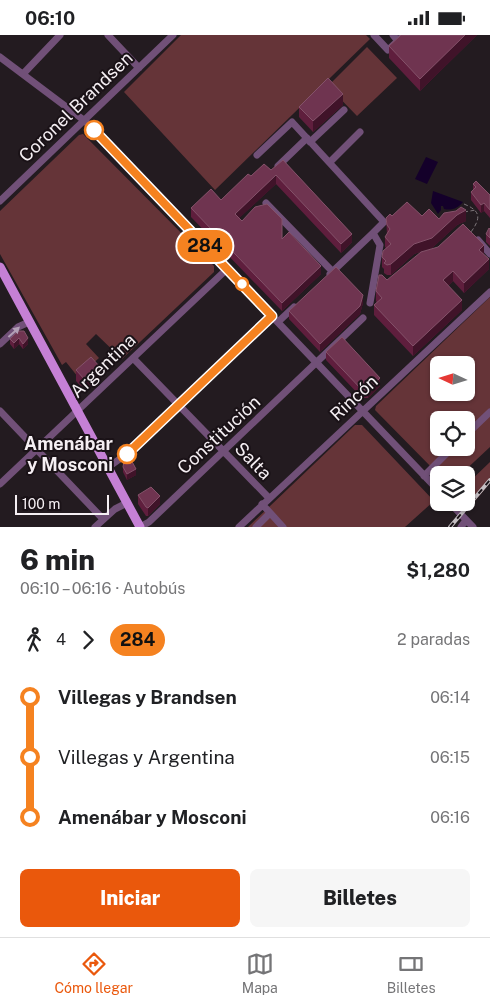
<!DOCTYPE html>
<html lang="es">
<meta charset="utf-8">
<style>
body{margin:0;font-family:"Public Sans",sans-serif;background:#f6f6f6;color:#202124;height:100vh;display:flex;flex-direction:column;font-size:19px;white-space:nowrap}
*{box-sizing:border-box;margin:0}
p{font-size:16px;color:#757577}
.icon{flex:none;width:28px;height:28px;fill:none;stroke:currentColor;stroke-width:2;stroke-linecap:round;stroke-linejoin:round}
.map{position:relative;height:492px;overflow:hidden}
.sheet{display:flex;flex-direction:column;background:#fff;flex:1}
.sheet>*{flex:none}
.badge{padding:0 10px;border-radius:16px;font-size:18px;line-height:32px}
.needle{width:32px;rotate:274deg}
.buttons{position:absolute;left:430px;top:321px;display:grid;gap:10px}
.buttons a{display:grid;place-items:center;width:45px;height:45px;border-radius:8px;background:#fff;box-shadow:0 1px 4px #0004;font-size:25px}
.scale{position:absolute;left:15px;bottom:12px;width:94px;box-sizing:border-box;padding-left:5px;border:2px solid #f5eff3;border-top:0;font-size:14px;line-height:18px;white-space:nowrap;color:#f5eff3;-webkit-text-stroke:4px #1a1217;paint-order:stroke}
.map>.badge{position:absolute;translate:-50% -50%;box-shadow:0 0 0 2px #fff}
.legs{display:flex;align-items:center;gap:8px;height:55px;padding:0 20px;font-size:16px}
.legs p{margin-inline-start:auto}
.overview{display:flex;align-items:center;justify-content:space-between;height:85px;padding:0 20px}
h1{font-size:28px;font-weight:800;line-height:38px}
.cta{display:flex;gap:10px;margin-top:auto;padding:10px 20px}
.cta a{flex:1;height:58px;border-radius:8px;background:#ea580c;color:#fff;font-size:20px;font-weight:800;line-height:58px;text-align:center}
.cta a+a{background:#f6f6f6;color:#202124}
ul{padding:0 20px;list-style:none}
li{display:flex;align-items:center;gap:18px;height:60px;font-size:19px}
li i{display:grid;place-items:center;width:8px;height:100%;margin:0 6px;background:currentColor}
li i::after{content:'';width:12px;height:12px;margin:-6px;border:4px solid;border-radius:50%;background:#fff}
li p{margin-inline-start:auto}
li:first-child i{background:linear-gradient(#0000 50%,currentColor 0)}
li:last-child i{background:linear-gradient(currentColor 50%,#0000 0)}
.status{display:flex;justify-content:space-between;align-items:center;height:35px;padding:0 25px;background:#fff;direction:ltr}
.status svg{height:14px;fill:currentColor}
.tab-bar{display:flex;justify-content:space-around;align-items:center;height:70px;border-top:1px solid #e0e0e0;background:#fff;font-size:14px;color:#757577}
.tab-bar a{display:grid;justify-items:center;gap:2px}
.tab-bar .current{color:#ea580c}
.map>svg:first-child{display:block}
.green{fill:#653438;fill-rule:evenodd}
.water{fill:#14002a}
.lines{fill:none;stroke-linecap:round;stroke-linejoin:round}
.path{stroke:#7c7579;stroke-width:1;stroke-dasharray:4 2.5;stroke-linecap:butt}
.minor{stroke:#715078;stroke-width:7}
.major{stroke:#c580d5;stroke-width:9}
.rail-casing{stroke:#c4bec2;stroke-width:4}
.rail{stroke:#1a1217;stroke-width:2;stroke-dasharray:5.5;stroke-linecap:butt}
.wall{fill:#5f1e3d}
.shaded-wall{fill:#401329}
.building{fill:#6f3450;stroke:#84526a}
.oneway{fill:#b3a0b6}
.line-1-casing{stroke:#fff;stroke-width:11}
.line-1{stroke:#f58220;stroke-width:8}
.stop-1-dot{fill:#fff;stroke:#f58220;stroke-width:2.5}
.labels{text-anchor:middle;stroke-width:4;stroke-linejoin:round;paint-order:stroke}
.street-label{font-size:18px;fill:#f5eff3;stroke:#1a1217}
.stop-label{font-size:18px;font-weight:bold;fill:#f5eff3;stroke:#1a1217;text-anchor:end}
</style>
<div class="status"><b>06:10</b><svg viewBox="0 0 49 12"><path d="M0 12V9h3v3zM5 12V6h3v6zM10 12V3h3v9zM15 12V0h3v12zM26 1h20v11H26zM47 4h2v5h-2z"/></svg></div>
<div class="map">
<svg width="490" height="492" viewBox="0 0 490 492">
<rect width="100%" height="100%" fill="#231b20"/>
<path class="green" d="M181 0H366L370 4 215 155 124 57Z
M367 12 397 43 357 81 328 51Z
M83 99 214 231V237L122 324 96 299 86 309 99 323 78 342 66 327 62 330 0 219V176L79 100Z
M490 262V412L460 440H439L375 375 376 371ZM439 330H466V358H439ZM439 385H466V412H439Z
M355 390H362L434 466 405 492H248Z
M490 427V448L468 474 462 468H466V450Z"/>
<path class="water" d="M426 122 438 127 427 149 415 144Z
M433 156 463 167C458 173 452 176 444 174L443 171H441V175L438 179 431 168Z"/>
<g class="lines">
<path class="path" d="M464 169C481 176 481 183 471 197
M464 177 476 175"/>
<path class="minor" d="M108 0 139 33
M374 0 388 15 404 0
M393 0 398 6
M0 22 85 86 94 95 439 456
M23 39 60 0
M310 107 344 75
M257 120 292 87 384 187 373 198 380 210 370 268
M330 127 360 97
M278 131 307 103
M0 166 173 0
M266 168 332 236
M478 205 490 219
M330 239 373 198
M278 287 294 272
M0 309 18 292 29 287
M133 323 269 463
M0 376 103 484
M466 400 490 377
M107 433 124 421 272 281
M424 441 453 412
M0 449 227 234
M450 468 473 492
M262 469 283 492
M95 492 115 474 127 468
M140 492 149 487 363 283
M239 492 490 257
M256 492 270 478
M461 492 466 485"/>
<path class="major" d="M0 232 140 492"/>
<g class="rail-casing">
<path id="rail" d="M450 492 490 445"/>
</g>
<use href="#rail" class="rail"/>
</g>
<path class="wall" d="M477 0 420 56 389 23V11Z
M343 70 313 97 299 82V72Z
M264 129 352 207 341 218 276 149 239 183 242 186 282 203 321 239 282 276 191 182V173L221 165 251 141Z
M473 149 490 160V183L484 176 481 178 471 165V157L473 155Z
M392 181H422L439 184 466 186 457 190 432 213 414 219 391 240H387L384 238V234L382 232V222L386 213 385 212V202L387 199 386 183Z
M490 194V211L486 207V199Z
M484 219 489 234 464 258 453 246 448 251 462 275 413 321 374 280V270L377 268 376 266V256L387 245Z
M363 268 360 279 320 317 289 284V276Z
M18 296 28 309 23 314 19 309 14 314 10 309V304Z
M326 317 380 351 368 363H362L326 325Z
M76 335 100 343 85 356 76 346Z
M123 432 136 440 127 445 123 437Z
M138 460 160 469 148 481H146L138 469Z"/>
<path class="shaded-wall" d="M465 0H477L420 56V44Z
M343 59V70L313 97V86Z
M276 140V149L235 187V179Z
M484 168V176L481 178V170Z
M466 175V186L457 190 432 213 414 219 391 240V229L414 209 457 180Z
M352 199V207L341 218V209Z
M484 210V220L479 215Z
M489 224V234L464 258V248Z
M321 231V239L282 276V268Z
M453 236V246L443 256V245Z
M363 260V268L360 279 320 317V309Z
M462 265V275L413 321V311Z
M19 303V309L14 314V308Z
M28 303V309L23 314V309Z
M100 332V343L85 356V345Z
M380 343V351L368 363V355Z
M136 434V440L127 445V439Z
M160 461V469L148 481V473Z"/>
<path class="building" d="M401 0H465L420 44 389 11Z
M328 43 343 59 313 86 299 72Z
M283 125 352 199 341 209 276 140 235 179 242 186 255 172 267 169 282 184V204L289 197 321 231 282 268 191 173 211 154 221 165 248 139 251 141 264 129 271 135Z
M476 146 490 160V175L484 168 481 170 471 157 476 152 473 149Z
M407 167 422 181 429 174 439 184 444 178 456 176 461 172 466 175 457 180 432 203 414 209 391 229 387 230 384 228 386 226 382 222 383 216 391 209 385 202 390 194 387 190 386 183 390 179 392 181Z
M463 189 484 210 479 215 489 224 464 248 453 236 443 245 462 265 413 311 374 270 382 263 376 256 379 240H382L387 245 421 217 438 212Z
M489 193 490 194V203L486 199Z
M336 232 363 260 360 271 320 309 289 276Z
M18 296H24L28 303 23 309 19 303 14 308 10 304Z
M342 302 380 343 368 355H362L326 317Z
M91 322 100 332 85 345 76 335Z
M129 421 136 434 127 439 123 432 124 426Z
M151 452 160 461 148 473 146 472 138 460Z"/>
<defs><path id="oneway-solid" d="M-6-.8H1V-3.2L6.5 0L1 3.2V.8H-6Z" transform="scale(1.25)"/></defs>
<use class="oneway" href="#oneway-solid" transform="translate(14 297) rotate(-42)"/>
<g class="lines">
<g class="line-1-casing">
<path id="line-1" d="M94 95 272 281 127 419"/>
</g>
<use href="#line-1" class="line-1"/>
</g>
<g class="stop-1-dot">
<circle cx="94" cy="95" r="9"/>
<circle cx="242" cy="249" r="6"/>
<circle cx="127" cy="419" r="9"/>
</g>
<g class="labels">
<g class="street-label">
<text transform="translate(76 72) rotate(-44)" y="6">Coronel Brandsen</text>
<text transform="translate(103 331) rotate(-44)" y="6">Argentina</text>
<text transform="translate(354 363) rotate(-43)" y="6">Rincón</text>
<text transform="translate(219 400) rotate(-43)" y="6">Constitución</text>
<text transform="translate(253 426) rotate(46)" y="6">Salta</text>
</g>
<g class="stop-label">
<text x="113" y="415">Amenábar<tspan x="113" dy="21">y Mosconi</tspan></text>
</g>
</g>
</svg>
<div class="buttons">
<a><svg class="needle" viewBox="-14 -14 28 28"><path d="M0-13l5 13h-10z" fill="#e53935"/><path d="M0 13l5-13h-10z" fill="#757577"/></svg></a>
<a><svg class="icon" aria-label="locate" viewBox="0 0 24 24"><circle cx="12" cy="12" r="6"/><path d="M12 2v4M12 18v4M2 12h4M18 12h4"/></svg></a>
<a><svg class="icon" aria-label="layers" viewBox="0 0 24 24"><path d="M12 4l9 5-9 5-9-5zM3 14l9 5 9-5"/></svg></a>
</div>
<div class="scale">100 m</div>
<b class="badge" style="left:205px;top:211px;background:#f58220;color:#111">284</b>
</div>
<section class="sheet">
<div class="overview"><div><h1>6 min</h1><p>06:10 – 06:16 · Autobús</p></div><b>$1,280</b></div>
<div class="legs"><svg class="icon" aria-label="walk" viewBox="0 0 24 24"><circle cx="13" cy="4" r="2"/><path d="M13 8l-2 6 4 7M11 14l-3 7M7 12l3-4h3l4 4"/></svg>4<svg class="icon" aria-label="forward" viewBox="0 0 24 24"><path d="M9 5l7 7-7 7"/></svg><b class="badge" style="background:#f58220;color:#111">284</b><p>2 paradas</p></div>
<ul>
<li><i style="color:#f58220"></i><b>Villegas y Brandsen</b><p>06:14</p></li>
<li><i style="color:#f58220"></i><span>Villegas y Argentina</span><p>06:15</p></li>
<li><i style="color:#f58220"></i><b>Amenábar y Mosconi</b><p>06:16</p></li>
</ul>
<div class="cta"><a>Iniciar</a><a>Billetes</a></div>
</section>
<nav class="tab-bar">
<a class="current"><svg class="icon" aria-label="directions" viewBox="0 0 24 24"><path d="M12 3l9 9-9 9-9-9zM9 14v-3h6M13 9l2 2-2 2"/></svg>Cómo llegar</a>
<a><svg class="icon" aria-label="map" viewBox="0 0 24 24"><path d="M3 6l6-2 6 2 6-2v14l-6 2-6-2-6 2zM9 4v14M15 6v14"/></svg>Mapa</a>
<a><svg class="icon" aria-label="tickets" viewBox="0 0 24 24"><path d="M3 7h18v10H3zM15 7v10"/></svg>Billetes</a>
</nav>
